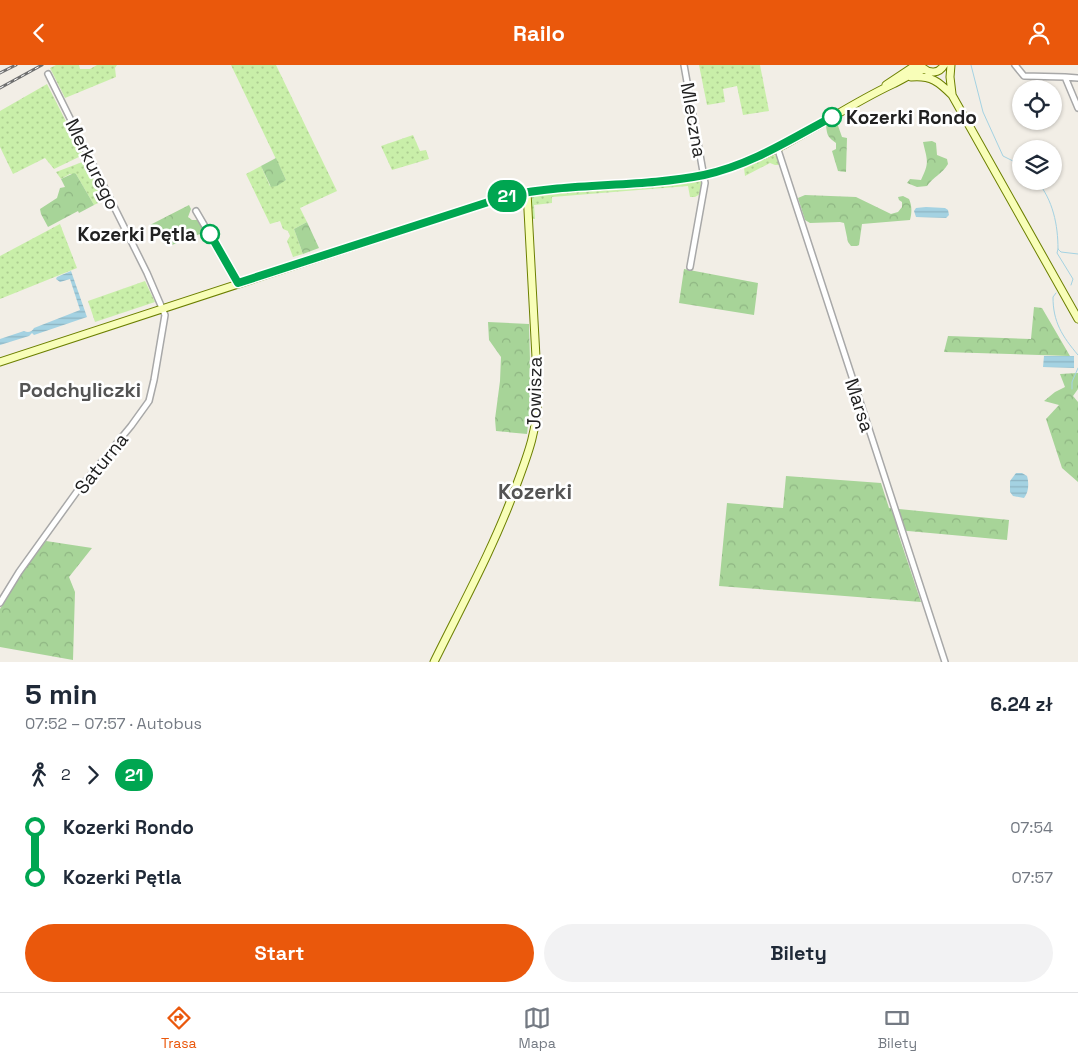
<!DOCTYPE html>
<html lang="pl">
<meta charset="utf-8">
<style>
body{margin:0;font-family:"Space Grotesk",sans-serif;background:#f2f2f3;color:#1f2937;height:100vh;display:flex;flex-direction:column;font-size:19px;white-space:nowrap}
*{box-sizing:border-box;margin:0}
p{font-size:16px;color:#747a83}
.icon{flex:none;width:28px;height:28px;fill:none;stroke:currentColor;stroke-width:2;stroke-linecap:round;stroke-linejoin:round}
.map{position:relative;height:597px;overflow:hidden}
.sheet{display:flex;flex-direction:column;background:#fff;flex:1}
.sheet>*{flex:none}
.badge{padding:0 10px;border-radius:16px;font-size:18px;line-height:32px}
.tools{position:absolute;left:1012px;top:15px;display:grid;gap:10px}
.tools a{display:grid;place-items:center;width:50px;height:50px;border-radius:50%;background:#fff;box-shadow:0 1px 4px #0004;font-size:25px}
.map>.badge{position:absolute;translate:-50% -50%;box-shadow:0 0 0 2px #fff}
.legs{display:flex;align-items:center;gap:8px;height:55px;padding:0 25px;font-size:16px}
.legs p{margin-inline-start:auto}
.overview{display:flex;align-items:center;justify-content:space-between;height:85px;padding:0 25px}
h1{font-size:28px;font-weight:800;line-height:38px}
.button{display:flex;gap:10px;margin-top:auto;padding:10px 25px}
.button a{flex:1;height:58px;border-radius:30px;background:#ea580c;color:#fff;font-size:20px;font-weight:800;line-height:58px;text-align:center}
.button a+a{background:#f2f2f3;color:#1f2937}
ul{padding:0 25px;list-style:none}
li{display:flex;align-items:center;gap:18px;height:50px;font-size:19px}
li i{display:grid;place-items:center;width:8px;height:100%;margin:0 6px;background:currentColor}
li i::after{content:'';width:12px;height:12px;margin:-6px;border:4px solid;border-radius:50%;background:#fff}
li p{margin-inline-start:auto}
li:first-child i{background:linear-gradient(#0000 50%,currentColor 0)}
li:last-child i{background:linear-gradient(currentColor 50%,#0000 0)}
header{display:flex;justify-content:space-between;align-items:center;height:65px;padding:0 25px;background:#ea580c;color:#fff;font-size:22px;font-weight:800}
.menu{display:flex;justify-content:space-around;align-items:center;height:70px;border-top:1px solid #e0e1e3;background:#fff;font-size:14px;color:#747a83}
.menu a{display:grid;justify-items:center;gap:2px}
.menu .selected{color:#ea580c}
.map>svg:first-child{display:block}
.grass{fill:url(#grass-dots)}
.forest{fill:url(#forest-crowns)}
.water{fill:url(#water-rules)}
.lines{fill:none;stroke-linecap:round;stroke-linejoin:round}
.stream{stroke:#a4d2e2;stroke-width:1}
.street-casing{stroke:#a8a8a8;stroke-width:8}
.secondary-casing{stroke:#6c7f00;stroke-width:9}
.street{stroke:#fff;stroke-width:5}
.secondary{stroke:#f8feb8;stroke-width:7}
.rail-casing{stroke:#6f6f6f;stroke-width:3}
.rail{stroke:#fff;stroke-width:1;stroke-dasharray:4;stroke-linecap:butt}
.line-1-casing{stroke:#fff;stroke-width:11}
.line-1{stroke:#00a651;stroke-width:8}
.stop-1-dot{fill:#fff;stroke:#00a651;stroke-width:2.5}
.labels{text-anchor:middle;stroke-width:5;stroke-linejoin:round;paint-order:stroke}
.stop-label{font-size:19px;font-weight:bold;fill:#212121;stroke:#fff;text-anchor:start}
.street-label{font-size:19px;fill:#212121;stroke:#fff}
.neighbourhood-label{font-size:20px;font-weight:bold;fill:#545454;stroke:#fff}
.quarter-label{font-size:21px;font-weight:bold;fill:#545454;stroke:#fff}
</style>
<header><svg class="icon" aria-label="back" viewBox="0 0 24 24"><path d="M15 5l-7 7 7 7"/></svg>Railo<svg class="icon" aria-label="person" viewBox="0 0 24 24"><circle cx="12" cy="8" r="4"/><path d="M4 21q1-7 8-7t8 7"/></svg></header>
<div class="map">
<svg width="1078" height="597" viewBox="0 0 1078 597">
<defs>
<pattern id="grass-dots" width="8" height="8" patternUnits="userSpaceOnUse" patternTransform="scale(1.25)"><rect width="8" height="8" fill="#c9efa9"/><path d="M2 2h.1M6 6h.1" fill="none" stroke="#accd91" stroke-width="1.8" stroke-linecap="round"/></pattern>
<pattern id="forest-crowns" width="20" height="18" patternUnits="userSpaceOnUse" patternTransform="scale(1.25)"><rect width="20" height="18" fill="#a7d498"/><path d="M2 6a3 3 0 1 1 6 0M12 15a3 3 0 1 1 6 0" fill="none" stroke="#8fb683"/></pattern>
<pattern id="water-rules" width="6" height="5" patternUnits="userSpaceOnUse" patternTransform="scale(1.25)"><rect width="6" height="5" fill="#a4d2e2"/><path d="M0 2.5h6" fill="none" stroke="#8db4c2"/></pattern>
</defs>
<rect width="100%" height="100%" fill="#f2eee6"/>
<path class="grass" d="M56 0H79L80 4H90L97 0H117L115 3 116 12 65 33 50 3Z
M231 0H276L337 126 300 143 307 157 294 164 303 189 293 192 287 176 290 171 288 166 283 164 280 156 270 159 246 109 261 101 270 121 286 115Z
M699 0H760L769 46 743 50 737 21 723 24 725 37 707 40Z
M47 19 83 90 54 104 45 93 13 109 0 82V46Z
M413 70 420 86 426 85 429 94 392 105 381 81Z
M773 90 777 91 780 100H775L770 98 745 111 744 103Z
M85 96 104 135 94 140 76 109H70L61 114 56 107Z
M697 114 700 115 703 118 702 128 695 132H690L688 121 552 132V138L534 140 535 154H532V132L541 128Z
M60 159 77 203 0 234V191Z
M145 216 155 237 95 257 88 236Z"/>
<path class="forest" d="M836 55 842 72 847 73 846 107 838 106 832 86 836 84V78C828 72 827 71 826 60Z
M932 76 936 78 937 90 947 94 948 99C942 109 933 112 927 121L917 122 907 118 910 114 921 115C930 97 927 95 923 77Z
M276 93 286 115 277 121 271 122 261 101Z
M74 108 76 109 94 140 79 148 78 146 48 162 41 149 40 144 57 133 60 123 65 122 61 114Z
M805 130 856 132 891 149 898 147 902 142V137L899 135 898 132 903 131 909 134C912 141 912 147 910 155L862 159 859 180 857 181H851L848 177 844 158 840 157 810 158 805 155 798 133Z
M189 140 191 144 188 152 192 155H198L205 167 172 180 166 169 157 173 150 160Z
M307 157 319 183 303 189 294 164Z
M684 204 758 218 754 250 679 238Z
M1034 242 1042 243 1070 291 944 287 948 271 1031 274Z
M488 257 529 259 531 333 527 369 496 366 495 354 500 316 501 292 489 275Z
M1078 308V324L1073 331 1078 337V417L1062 403 1046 354 1059 340 1044 336 1055 327 1065 322 1060 309Z
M786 411 881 418 889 443 1009 455 1007 475 897 465 921 537 719 521 727 438 783 443Z
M46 476 92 483 69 512 75 527 73 595 0 582V544L22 508Z"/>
<path class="water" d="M926 142 945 143 948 145 949 150 946 153 916 152 914 146 916 143Z
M71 206 87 252 34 270 32 268 29 271 0 280V274L24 266C28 268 32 267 34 263L80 245 70 214 60 217 56 214 57 212Z
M1044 291H1074V303L1043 302Z
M1016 408H1022L1027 411C1029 418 1029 427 1024 433L1013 431 1010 427V416Z"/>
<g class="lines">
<path class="stream" d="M971 0 983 47 1003 91 1021 100
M1037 116C1053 135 1058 160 1058 184L1061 187 1078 189
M1058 184 1057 188 1073 214 1071 220
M1056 228 1053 232C1053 257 1062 271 1078 290
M1072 324V317L1078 303"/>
<g class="street-casing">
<path id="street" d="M684 0 705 118 690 202
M1015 0 1024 11 1065 12 1078 43
M1065 12 1078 13
M777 82 945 597
M196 146 238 218
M0 538 19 507 78 425 131 361 149 336 154 315 165 250 147 208 48 9"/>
</g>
<g class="secondary-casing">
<path id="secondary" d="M951 0 950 12 952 29
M922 2C929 9 939 9 944 0
M911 12C931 10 939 17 952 30L1078 254
M886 20 916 0
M0 297 507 131C583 115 665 127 739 100 794 80 841 43 893 19 904 14 913 7 924 4
M434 597C462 540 493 484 515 424 528 389 537 367 538 329L527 127"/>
</g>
<use href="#street" class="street"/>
<use href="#secondary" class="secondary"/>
<g class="rail-casing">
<path id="rail" d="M0 8 16 0
M0 23 42 0"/>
</g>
<use href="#rail" class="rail"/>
</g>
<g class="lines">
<g class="line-1-casing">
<path id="line-1" d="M210 169 238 218 507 131C572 117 639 123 704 110 751 100 791 74 832 52"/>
</g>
<use href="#line-1" class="line-1"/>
</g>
<g class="stop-1-dot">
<circle cx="832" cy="52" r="9"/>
<circle cx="210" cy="169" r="9"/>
</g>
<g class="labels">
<g class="stop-label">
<text x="846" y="59">Kozerki Rondo</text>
<text x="196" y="176" text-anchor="end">Kozerki Pętla</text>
</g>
<g class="street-label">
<text transform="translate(694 55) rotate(80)" y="7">Mleczna</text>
<text transform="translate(93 99) rotate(64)" y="7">Merkurego</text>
<text transform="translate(534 328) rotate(-89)" y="7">Jowisza</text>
<text transform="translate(860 340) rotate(72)" y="7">Marsa</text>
<text transform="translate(101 398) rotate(-51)" y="7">Saturna</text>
</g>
<g class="neighbourhood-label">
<text x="80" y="332">Podchyliczki</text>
</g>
<g class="quarter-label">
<text x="535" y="434">Kozerki</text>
</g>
</g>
</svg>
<div class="tools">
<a><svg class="icon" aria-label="locate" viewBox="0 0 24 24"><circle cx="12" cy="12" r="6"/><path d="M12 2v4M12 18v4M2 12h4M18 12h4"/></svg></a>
<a><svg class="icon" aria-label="layers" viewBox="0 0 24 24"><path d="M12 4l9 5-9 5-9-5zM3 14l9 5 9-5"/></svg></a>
</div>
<b class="badge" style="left:507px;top:131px;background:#00a651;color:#fff">21</b>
</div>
<section class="sheet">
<div class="overview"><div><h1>5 min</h1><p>07:52 – 07:57 · Autobus</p></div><b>6.24 zł</b></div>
<div class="legs"><svg class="icon" aria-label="walk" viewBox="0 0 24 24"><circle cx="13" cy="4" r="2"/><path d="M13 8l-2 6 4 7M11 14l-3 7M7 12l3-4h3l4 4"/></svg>2<svg class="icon" aria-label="forward" viewBox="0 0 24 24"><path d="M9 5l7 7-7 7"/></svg><b class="badge" style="background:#00a651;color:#fff">21</b></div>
<ul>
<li><i style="color:#00a651"></i><b>Kozerki Rondo</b><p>07:54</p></li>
<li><i style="color:#00a651"></i><b>Kozerki Pętla</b><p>07:57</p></li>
</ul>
<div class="button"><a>Start</a><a>Bilety</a></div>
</section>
<nav class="menu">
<a class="selected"><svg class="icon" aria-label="directions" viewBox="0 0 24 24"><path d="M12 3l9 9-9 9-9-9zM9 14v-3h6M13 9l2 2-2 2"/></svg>Trasa</a>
<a><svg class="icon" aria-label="map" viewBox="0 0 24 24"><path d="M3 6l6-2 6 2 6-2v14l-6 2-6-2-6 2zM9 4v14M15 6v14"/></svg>Mapa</a>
<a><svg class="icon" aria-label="tickets" viewBox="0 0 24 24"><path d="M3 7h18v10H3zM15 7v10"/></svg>Bilety</a>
</nav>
